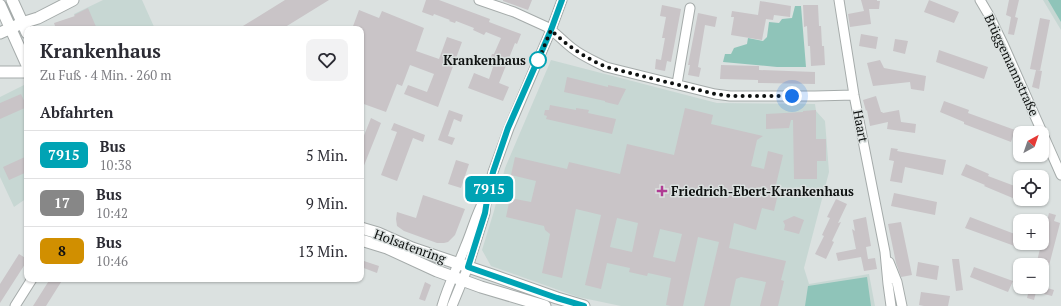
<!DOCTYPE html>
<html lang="de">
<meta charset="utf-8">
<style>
body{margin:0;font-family:"PT Serif",serif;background:#f2f2f3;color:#2b2b33;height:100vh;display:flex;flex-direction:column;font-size:15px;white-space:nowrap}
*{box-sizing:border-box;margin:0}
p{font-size:13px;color:#7c7c81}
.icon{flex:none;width:22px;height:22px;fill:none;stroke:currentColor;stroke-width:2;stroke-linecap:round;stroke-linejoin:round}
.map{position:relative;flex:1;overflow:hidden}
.drawer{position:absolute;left:24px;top:26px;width:340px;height:256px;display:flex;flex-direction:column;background:#fff;border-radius:8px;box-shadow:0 1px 3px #0004}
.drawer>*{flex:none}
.badge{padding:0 8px;border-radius:6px;font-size:14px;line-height:26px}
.needle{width:26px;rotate:40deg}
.controls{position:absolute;left:1013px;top:126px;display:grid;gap:8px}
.controls a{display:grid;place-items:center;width:36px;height:36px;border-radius:8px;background:#fff;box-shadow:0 1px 3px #0004;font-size:20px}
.you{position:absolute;width:20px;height:20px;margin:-10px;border:3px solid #fff;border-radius:50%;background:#1a73e8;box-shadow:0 0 0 6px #1a73e833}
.map>.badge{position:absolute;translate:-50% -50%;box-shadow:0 0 0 2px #fff}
h2{padding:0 16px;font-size:15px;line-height:36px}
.round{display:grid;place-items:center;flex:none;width:42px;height:42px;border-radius:8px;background:#f2f2f3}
.overview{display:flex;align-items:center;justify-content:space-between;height:68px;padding:0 16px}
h1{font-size:19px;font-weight:700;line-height:30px}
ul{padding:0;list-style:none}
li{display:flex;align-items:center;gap:12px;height:48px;padding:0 16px;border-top:1px solid #e1e1e2}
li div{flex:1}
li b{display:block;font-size:15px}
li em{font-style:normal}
li .badge{min-width:44px;font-weight:700;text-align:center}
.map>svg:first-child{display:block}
.built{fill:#c7d7d3}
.green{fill:#8fc4b9}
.building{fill:#c9c4c7;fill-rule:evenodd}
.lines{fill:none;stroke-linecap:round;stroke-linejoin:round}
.minor-casing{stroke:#a5abaa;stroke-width:11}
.major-casing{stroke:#a5abaa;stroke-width:13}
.minor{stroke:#fff;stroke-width:9}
.major{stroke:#fff;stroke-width:11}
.line-casing{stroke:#fff;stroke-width:9}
.line{stroke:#00a3b4;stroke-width:6}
.walk{stroke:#0e1110;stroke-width:4;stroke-dasharray:0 7.2}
.stop-dot{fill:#fff;stroke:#00a3b4;stroke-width:2}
.poi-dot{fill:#b03b93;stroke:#dbe1e0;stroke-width:1.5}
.labels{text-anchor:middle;stroke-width:3;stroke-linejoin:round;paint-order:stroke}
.stop-label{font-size:13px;font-weight:bold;fill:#0e1110;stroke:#dbe1e0;text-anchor:end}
.street-label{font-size:13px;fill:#0e1110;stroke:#dbe1e0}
.poi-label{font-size:13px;font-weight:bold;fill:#0e1110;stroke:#dbe1e0;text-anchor:start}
</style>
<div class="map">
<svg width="1061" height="306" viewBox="0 0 1061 306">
<rect width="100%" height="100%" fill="#dbe1e0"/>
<path class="built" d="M103 0H142L155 29H80L74 14Z
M1043 0H1061V30Z
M551 60 717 103 815 104 816 111 825 121 829 172 804 268 809 284 869 274 875 306H621L578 297 491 266 482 250 494 211 505 168Z
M24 85 27 92V198L14 207 0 177V97Z"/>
<path class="green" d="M1048 0H1061V22Z
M795 6H801L806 67H777L723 62 725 54H731L734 48 747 44 748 38 763 41 767 37 769 22 779 23 782 19 792 18Z
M867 277 871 306H805L808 286Z"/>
<path class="building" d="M285 0H329L282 29H238Z
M426 0H439L490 19 489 22 521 34 517 44 515 43 499 83 509 87 503 101 468 88 474 73 489 79 493 67 488 65 492 54H494L501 38 486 32 484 35 473 30 474 28 456 21 455 23 449 21 450 20 434 14 433 16 422 12Z
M503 0H532L528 10 503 1Z
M861 0H877V1H880L879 9H869L871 24 850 27 848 14 864 11Z
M929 0 959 12 954 23 924 12Z
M1009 0H1019L1015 17 1018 18 1014 35 1008 34 1011 17 1006 15Z
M760 1 791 6 790 17 774 15 773 20 766 19 762 40 731 35 734 17H731L732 11 758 15Z
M662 5 681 9 671 62 667 61 665 71 655 69 656 59 661 60 665 38H662L666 17 660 16Z
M803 5H818L819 26H821L822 46H824L825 65 811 66 810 46H808L807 26 804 27Z
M88 8 97 29H80L79 26 71 29H56L54 23 75 16 74 15Z
M359 10 379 18 382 11 424 28 416 51 439 59 447 37 462 42 438 107 404 94 408 85 427 92 434 74 410 65 402 86 397 84 386 112 361 103V29H352Z
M698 13 717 17 715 27 705 25 698 67 701 68 699 77 688 75 690 65H688Z
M1040 18 1050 20 1040 71 1036 70 1042 71 1039 89 1032 87 1036 70 1030 69Z
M861 34 878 37 876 49 859 46Z
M895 39 908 41 905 54 893 51Z
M939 50 988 67 984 79 936 62Z
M880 60 884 68 926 76 924 91 911 89 910 82 873 86 867 63Z
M721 65 759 66V70L815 72V84L758 83V80L720 79Z
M567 77 608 87V85L626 89 618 105 605 102V101L564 92Z
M21 94 27 107 0 119V103Z
M876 96 881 112H882L883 113 899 110 901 122 916 124 915 133 887 129 888 122 870 126 867 110 866 111 863 100Z
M944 101 969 110 968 113 1015 130 1011 142 964 124V122L940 112Z
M550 105 576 110V108L589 110 588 113 616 119 612 134 546 119 547 116 544 115 545 110H549Z
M685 108 713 115 711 124 763 136 757 140 751 166 764 169 768 151 783 155 775 189 779 190 774 211 762 208 756 230 734 223 729 248 786 261 781 280 784 281 778 306H760L766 282 741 277 736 279 730 306H704L719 242 698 237 683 306H671L666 305 671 278 648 273 647 276 629 272 630 268 607 263 601 289 585 285 601 215 576 209 562 278 542 273 550 234 545 230 544 226 506 217 510 198 531 202 536 181 511 175 515 157 567 169 569 162 620 174 627 144 674 155ZM617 218 638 223 632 252 610 247ZM660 229 682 234 675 262 653 257Z
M449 110 463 115 461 122 454 119 448 136 455 138 452 145 438 140Z
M816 110V139H826V161H817V179H794L793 120H791L789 128 766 129V114L803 112V111Z
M371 118 381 123 361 173V143Z
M394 123 425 135 423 142 413 138 397 181 381 175 397 132 391 130Z
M891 148 898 149 897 151 946 160 943 175 905 167 902 183 890 181 894 161 889 160Z
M27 156V172L9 180 3 167Z
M456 160 469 164 461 188 448 184Z
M966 164 989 174 988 176 1020 188V201L984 186 985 185 961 175Z
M894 193 937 202 935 215 891 206Z
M423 195 465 209 455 235 448 242 444 243H437L404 231 397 226 396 219 397 212 416 218Z
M836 199 847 204 838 223 841 222 832 241 834 242 826 259 815 254 824 236 822 235 830 218 827 217Z
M1049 213 1056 215 1054 221 1060 223 1044 285H1042V265H1036Z
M794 216 804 220 799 234 784 230 785 225 783 221Z
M866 217 871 246 866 247 868 259 875 258 877 269 864 271 861 257 838 261 836 253 856 249 852 229 855 231 853 220Z
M970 217 1020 236V248L965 228Z
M901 222 912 275 901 277 896 263 888 224Z
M19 254 27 259V261L0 303V284Z
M952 259H959L963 290 956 291Z
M361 260 379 266 377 273 361 267Z
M918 262 939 266 937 280 916 276Z
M974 267 1013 281 1008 292 970 277Z
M50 279H63L46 306H33Z
M425 282 431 285 425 301 419 299Z
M1024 287H1044L1054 290 1052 296 1036 292 1034 300 1027 298 1029 290 1024 289Z
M921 292 950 296 948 306H924L919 305Z"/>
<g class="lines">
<g class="minor-casing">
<path id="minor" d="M479 0 514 12 547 27C556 33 563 41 572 48 582 56 594 61 606 67L715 94 730 96H815L854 95
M839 0 854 95 885 252 888 284 891 306
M980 0 990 17 1004 46 1061 175
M677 84 690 8
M889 262 897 282 902 306
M15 306 32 279
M442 306C448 285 457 268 465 247 472 231 476 214 485 198
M452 306 468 267 485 213 487 194 493 172 509 128 551 30 562 0"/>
</g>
<g class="major-casing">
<path id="major" d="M12 0 27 33
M0 5 27 65
M0 33 22 23 38 18 73 0
M0 72H24L27 71
M361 228 378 233 412 248 492 275 557 298 584 306
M361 240 387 248 437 271 481 287 545 306"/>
</g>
<use href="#minor" class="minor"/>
<use href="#major" class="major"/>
</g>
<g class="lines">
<g class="line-casing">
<path id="line" d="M562 0 551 30 508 128 493 172 488 194 485 213 468 267 557 298 584 306"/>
</g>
<use href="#line" class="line"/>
<path class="walk" d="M538 60 536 66 551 30C567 46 586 58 606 67L715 94 730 96H792"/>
</g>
<circle class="stop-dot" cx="538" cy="60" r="8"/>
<path class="poi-dot" d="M660 185h4v4h4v4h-4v4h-4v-4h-4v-4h4z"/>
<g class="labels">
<g class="stop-label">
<text x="526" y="65">Krankenhaus</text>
</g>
<g class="street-label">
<text transform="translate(1012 65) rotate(65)" y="5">Brüggemannstraße</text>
<text transform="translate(861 126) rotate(79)" y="5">Haart</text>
<text transform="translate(410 246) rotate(20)" y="5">Holsatenring</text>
</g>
<g class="poi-label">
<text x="671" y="196">Friedrich-Ebert-Krankenhaus</text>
</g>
</g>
</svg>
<div class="controls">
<a><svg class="needle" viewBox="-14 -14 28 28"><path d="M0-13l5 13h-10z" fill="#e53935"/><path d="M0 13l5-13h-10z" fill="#7c7c81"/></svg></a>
<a><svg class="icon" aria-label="locate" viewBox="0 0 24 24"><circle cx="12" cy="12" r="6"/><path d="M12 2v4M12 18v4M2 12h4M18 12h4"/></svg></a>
<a>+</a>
<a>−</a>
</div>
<div class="you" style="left:792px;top:96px"></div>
<b class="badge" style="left:489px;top:189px;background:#00a3b4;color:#fff">7915</b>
<section class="drawer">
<div class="overview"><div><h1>Krankenhaus</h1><p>Zu Fuß · 4 Min. · 260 m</p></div><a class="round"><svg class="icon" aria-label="heart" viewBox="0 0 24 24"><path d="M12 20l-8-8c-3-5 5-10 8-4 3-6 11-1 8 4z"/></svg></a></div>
<h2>Abfahrten</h2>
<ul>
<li><span class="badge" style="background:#00a3b4;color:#fff">7915</span><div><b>Bus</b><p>10:38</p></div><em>5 Min.</em></li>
<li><span class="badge" style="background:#878787;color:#fff">17</span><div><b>Bus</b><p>10:42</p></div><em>9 Min.</em></li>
<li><span class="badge" style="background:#d18f00;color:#111">8</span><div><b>Bus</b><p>10:46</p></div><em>13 Min.</em></li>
</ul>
</section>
</div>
